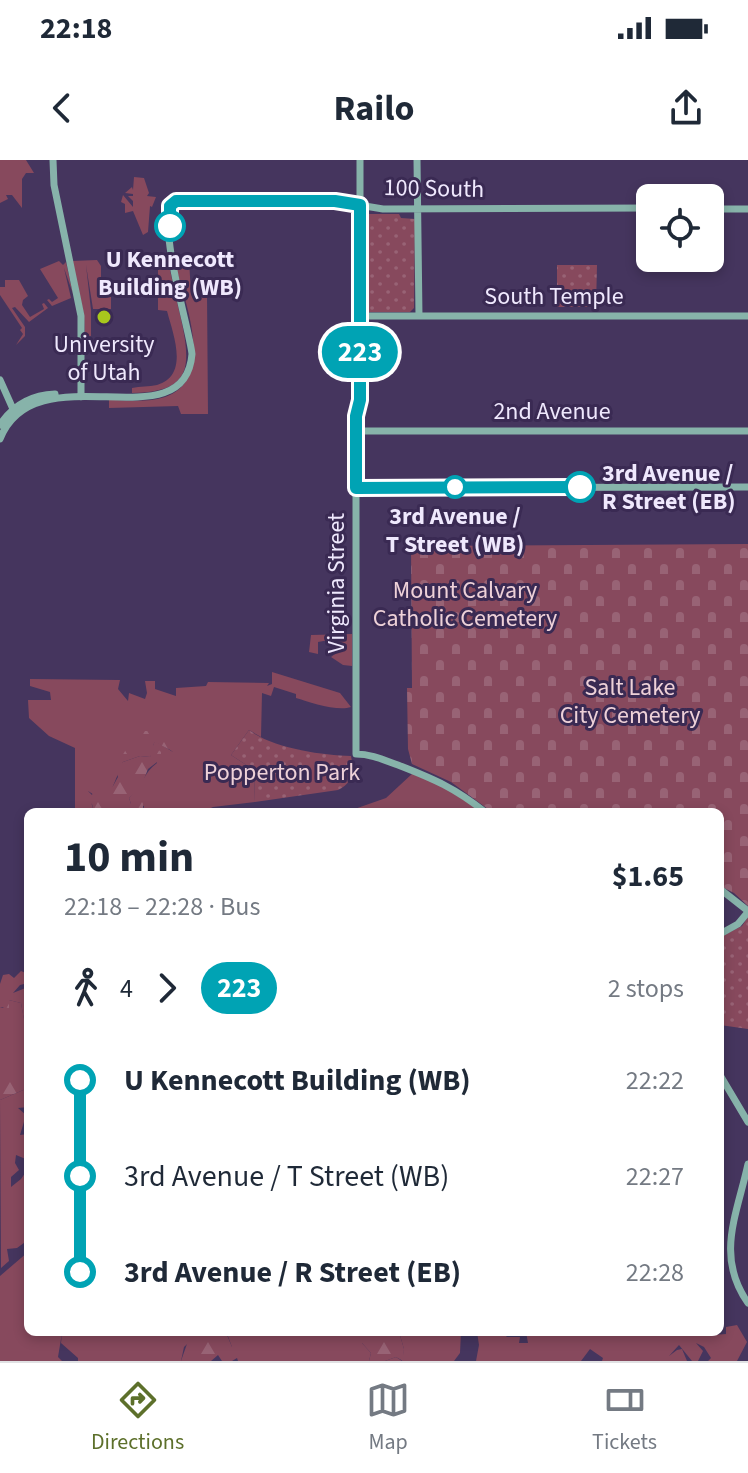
<!DOCTYPE html>
<meta charset="utf-8">
<style>
body{margin:0;font-family:"Source Sans 3",sans-serif;background:#f6f6f7;color:#1f2937;height:100vh;display:flex;flex-direction:column;font-size:30px;white-space:nowrap}
*{box-sizing:border-box;margin:0}
p{font-size:26px;color:#747a83}
.icon{flex:none;width:44px;height:44px;fill:none;stroke:currentColor;stroke-width:2;stroke-linecap:round;stroke-linejoin:round}
.map{position:relative;flex:1;overflow:hidden}
.sheet{position:absolute;left:24px;top:648px;width:700px;height:528px;display:flex;flex-direction:column;background:#fff;border-radius:12px;box-shadow:0 4px 12px #0003}
.sheet>*{flex:none}
.badge{padding:0 16px;border-radius:26px;font-size:28px;line-height:52px}
.buttons{position:absolute;left:636px;top:24px;display:grid;gap:16px}
.buttons a{display:grid;place-items:center;width:88px;height:88px;border-radius:12px;background:#fff;box-shadow:0 4px 12px #0003;font-size:40px}
.map>.badge{position:absolute;translate:-50% -50%;box-shadow:0 0 0 4px #fff}
.legs{display:flex;align-items:center;gap:12px;height:88px;padding:0 40px;font-size:26px}
.legs p{margin-inline-start:auto}
.overview{display:flex;align-items:center;justify-content:space-between;height:136px;padding:0 40px}
h1{font-size:44px;font-weight:700;line-height:60px}
ul{padding:0 40px;list-style:none}
li{display:flex;align-items:center;gap:28px;height:96px;font-size:30px}
li i{display:grid;place-items:center;width:12px;height:100%;margin:0 10px;background:currentColor}
li i::after{content:'';width:20px;height:20px;margin:-10px;border:6px solid;border-radius:50%;background:#fff}
li p{margin-inline-start:auto}
li:first-child i{background:linear-gradient(#0000 50%,currentColor 0)}
li:last-child i{background:linear-gradient(currentColor 50%,#0000 0)}
.status{display:flex;justify-content:space-between;align-items:center;height:56px;padding:0 40px;background:#fff;direction:ltr}
.status svg{height:22px;fill:currentColor}
header{display:flex;justify-content:space-between;align-items:center;height:104px;padding:0 40px;background:#fff;font-size:36px;font-weight:700}
.tab-bar{display:flex;justify-content:space-around;align-items:center;height:112px;border-top:2px solid #e0e1e3;background:#fff;font-size:22px;color:#747a83}
.tab-bar a{display:grid;justify-items:center;gap:4px}
.tab-bar .current{color:#5d702b}
.map>svg:first-child{display:block}
.green{fill:#87495d}
.forest{fill:url(#forest-firs)}
.cemetery{fill:url(#cemetery-stones)}
.park{fill:url(#park-dots)}
.lines{fill:none;stroke-linecap:round;stroke-linejoin:round}
.secondary{stroke:#87b3aa;stroke-width:7}
.line-1-casing{stroke:#fff;stroke-width:18}
.line-1{stroke:#00a3b4;stroke-width:12}
.stop-1-dot{fill:#fff;stroke:#00a3b4;stroke-width:4}
.poi-dot{fill:#a8c71d;stroke:#3a2a53;stroke-width:3}
.labels{text-anchor:middle;stroke-width:6;stroke-linejoin:round;paint-order:stroke}
.street-label{font-size:24px;fill:#efe8fd;stroke:#3a2a53}
.stop-label{font-size:24px;font-weight:bold;fill:#efe8fd;stroke:#3a2a53}
.poi-label{font-size:24px;fill:#efe8fd;stroke:#3a2a53}
.park-label{font-size:24px;fill:#eed1d8;stroke:#3a2a53}
</style>
<div class="status"><b>22:18</b><svg viewBox="0 0 49 12"><path d="M0 12V9h3v3zM5 12V6h3v6zM10 12V3h3v9zM15 12V0h3v12zM26 1h20v11H26zM47 4h2v5h-2z"/></svg></div>
<header><svg class="icon" aria-label="back" viewBox="0 0 24 24"><path d="M15 5l-7 7 7 7"/></svg>Railo<svg class="icon" aria-label="share" viewBox="0 0 24 24"><path d="M12 15V3M7 8l5-5 5 5M5 13v7h14v-7"/></svg></header>
<div class="map">
<svg width="748" height="1201" viewBox="0 0 748 1201">
<defs>
<pattern id="forest-firs" width="22" height="20" patternUnits="userSpaceOnUse" patternTransform="scale(2)"><rect width="22" height="20" fill="#87495d"/><path d="M5 1l3.5 6h-7zM16 11l3.5 6h-7z" fill="#986375"/></pattern>
<pattern id="cemetery-stones" width="16" height="16" patternUnits="userSpaceOnUse" patternTransform="scale(2)"><rect width="16" height="16" fill="#87495d"/><path d="M2 7V4a2 2 0 0 1 4 0v3zM10 15v-3a2 2 0 0 1 4 0v3z" fill="#986375"/></pattern>
<pattern id="park-dots" width="8" height="8" patternUnits="userSpaceOnUse" patternTransform="scale(2)"><rect width="8" height="8" fill="#87495d"/><path d="M2 2h.1M6 6h.1" fill="none" stroke="#986375" stroke-width="1.8" stroke-linecap="round"/></pattern>
</defs>
<rect width="100%" height="100%" fill="#45355e"/>
<path class="green" d="M0 0H26L34 13H26L22 19V48L12 35H6L8 39 0 43Z
M134 17 144 18 149 33 147 36 156 37 152 47 150 46 148 72 143 75 133 51 125 53V44L121 42 123 35 133 47V41L128 36H133V34L125 33 132 27 133 30Z
M167 97C172 118 176 139 181 159 192 209 190 232 132 233V228C140 226 149 227 157 225 190 215 173 174 167 151L158 150V99Z
M97 100 101 106V134H111V149H93L86 105 91 150V176H85L84 155 72 101Z
M174 100H189L191 133H207L208 254H181L178 246 109 248V240C127 240 148 243 165 237 218 219 183 137 174 100Z
M59 101 63 105 66 102 73 134 64 108 71 138 52 146 47 140 49 139 52 142 58 138 40 109Z
M5 120H19L28 136 23 140 22 145 30 157 44 149 42 144 44 143 48 148 29 162 15 147 12 148 25 167V176L16 185 23 174 20 170 22 168 0 135V127H5Z
M352 474V506L343 505 331 497 335 494 329 480 318 482V494L309 492 311 475Z
M272 512 340 533 351 547C338 552 309 542 296 538V534L274 527 271 536 262 533 261 577 249 570 231 595 254 610 255 642 213 647 202 652H143L144 646 131 644 129 638C141 628 144 612 157 603L153 585 155 581 173 592 158 577 146 586 152 594 150 597 140 596 123 602 113 626 99 638 88 631 94 652H75V588L49 576 29 558 28 540H51L50 532 30 526V519L120 520 118 529 128 541 129 533 145 539 147 533 145 521H155V529L176 536V528L206 526 208 522 269 523 267 526 272 524Z
M413 613 443 624 482 652H346L386 638Z
M9 840 21 843 24 859 28 860V895H0V847L3 848Z
M28 928V947L18 948 26 955 20 975 28 974V1000L16 995 15 1003 19 1010 11 1017V1027L21 1019 28 1009V1080L17 1088 7 1089 9 1101 1 1108 0 940Z
M28 1092V1172H200L184 1187 181 1201H78V1198L61 1183 62 1173 58 1197 62 1201H0V1116Z
M737 1165 747 1182 737 1201H708L711 1198 704 1187 696 1183 703 1191 698 1201H692L679 1185 669 1196 677 1190 682 1189 687 1201H602L603 1198 590 1189 581 1201H476L479 1185 477 1172H502L507 1177H520L519 1183H528L526 1172H603L604 1175 629 1172H713V1175L726 1174V1167Z
M238 1172H367L362 1173V1183L371 1193 369 1201H238L237 1198 232 1201V1187L227 1174Z
M399 1172H406L404 1175 410 1176 413 1172H461L460 1193 454 1201H385L396 1197 402 1201 404 1189Z"/>
<path class="forest" d="M145 571H152L154 578 160 573H170L172 576 168 582 174 586V592L155 582 153 585 161 592V599L148 609 140 629 129 638 131 644 143 639V652L107 649 104 652H94L92 644 87 642 83 636 87 630 92 635 94 629H99L100 636 104 629 113 626 118 617 116 611 123 602 140 596 150 597 151 594 146 591V587L138 592 122 596 132 580 142 576Z
M21 811 28 814V823L20 825 13 833 28 827V860H24L21 843 9 840V848L0 847V824L3 815 9 814 14 818Z
M22 888 28 895V921L25 923 28 928 0 940V895L17 894Z
M200 1172H238L227 1175 232 1187V1201H222L218 1195 211 1201H181L188 1181Z
M399 1172 404 1189 403 1201 396 1197 385 1201H369L371 1193 362 1183V1173Z"/>
<path class="cemetery" d="M748 384V746L734 733 720 726V652H492L451 622 412 604 408 589 407 528H412L411 386Z"/>
<path class="park" d="M368 54H399L401 58 415 59 414 148 410 152H365L363 149V55Z
M557 105H597L596 147H557Z
M249 570C273 588 321 595 351 596 354 611 353 623 338 630L255 642 254 610 231 595Z
M748 757V869L720 865V777L742 766Z"/>
<g class="lines">
<path class="secondary" d="M53 0 54 25 81 156V237
M360 0V238L356 256V594C371 594 384 600 398 605 434 619 455 628 485 652
M417 0 419 156
M710 49H748
M360 156H748
M0 220 13 249
M0 265C13 245 31 235 55 234
M356 271H748
M0 279C35 190 185 284 192 194 189 166 154 58 175 41H335L383 49 650 48
M356 328 748 327
M720 729 748 751
M720 774 738 764 748 752
M720 915 748 962
M748 1004C737 1055 715 1096 748 1143"/>
</g>
<g class="lines">
<g class="line-1-casing">
<path id="line-1" d="M170 66V46L176 41H335L360 45V240L356 256V328L580 327"/>
</g>
<use href="#line-1" class="line-1"/>
</g>
<g class="stop-1-dot">
<circle cx="170" cy="66" r="14"/>
<circle cx="455" cy="327" r="10"/>
<circle cx="580" cy="327" r="14"/>
</g>
<circle class="poi-dot" cx="104" cy="157" r="8"/>
<g class="labels">
<g class="street-label">
<text transform="translate(434 28) rotate(1)" y="8">100 South</text>
<text x="554" y="144">South Temple</text>
<text x="552" y="259">2nd Avenue</text>
<text transform="translate(336 423) rotate(-90)" y="8">Virginia Street</text>
</g>
<g class="stop-label">
<text x="170" y="107">U Kennecott<tspan x="170" dy="28">Building (WB)</tspan></text>
<text x="602" y="321" text-anchor="start">3rd Avenue /<tspan x="602" dy="28">R Street (EB)</tspan></text>
<text x="455" y="364">3rd Avenue /<tspan x="455" dy="28">T Street (WB)</tspan></text>
</g>
<g class="poi-label">
<text x="104" y="192">University<tspan x="104" dy="28">of Utah</tspan></text>
</g>
<g class="park-label">
<text x="465" y="438">Mount Calvary<tspan x="465" dy="28">Catholic Cemetery</tspan></text>
<text x="630" y="535">Salt Lake<tspan x="630" dy="28">City Cemetery</tspan></text>
<text x="282" y="620">Popperton Park</text>
</g>
</g>
</svg>
<div class="buttons">
<a><svg class="icon" aria-label="locate" viewBox="0 0 24 24"><circle cx="12" cy="12" r="6"/><path d="M12 2v4M12 18v4M2 12h4M18 12h4"/></svg></a>
</div>
<b class="badge" style="left:360px;top:192px;background:#00a3b4;color:#fff">223</b>
<section class="sheet">
<div class="overview"><div><h1>10 min</h1><p>22:18 – 22:28 · Bus</p></div><b>$1.65</b></div>
<div class="legs"><svg class="icon" aria-label="walk" viewBox="0 0 24 24"><circle cx="13" cy="4" r="2"/><path d="M13 8l-2 6 4 7M11 14l-3 7M7 12l3-4h3l4 4"/></svg>4<svg class="icon" aria-label="forward" viewBox="0 0 24 24"><path d="M9 5l7 7-7 7"/></svg><b class="badge" style="background:#00a3b4;color:#fff">223</b><p>2 stops</p></div>
<ul>
<li><i style="color:#00a3b4"></i><b>U Kennecott Building (WB)</b><p>22:22</p></li>
<li><i style="color:#00a3b4"></i><span>3rd Avenue / T Street (WB)</span><p>22:27</p></li>
<li><i style="color:#00a3b4"></i><b>3rd Avenue / R Street (EB)</b><p>22:28</p></li>
</ul>
</section>
</div>
<nav class="tab-bar">
<a class="current"><svg class="icon" aria-label="directions" viewBox="0 0 24 24"><path d="M12 3l9 9-9 9-9-9zM9 14v-3h6M13 9l2 2-2 2"/></svg>Directions</a>
<a><svg class="icon" aria-label="map" viewBox="0 0 24 24"><path d="M3 6l6-2 6 2 6-2v14l-6 2-6-2-6 2zM9 4v14M15 6v14"/></svg>Map</a>
<a><svg class="icon" aria-label="tickets" viewBox="0 0 24 24"><path d="M3 7h18v10H3zM15 7v10"/></svg>Tickets</a>
</nav>
